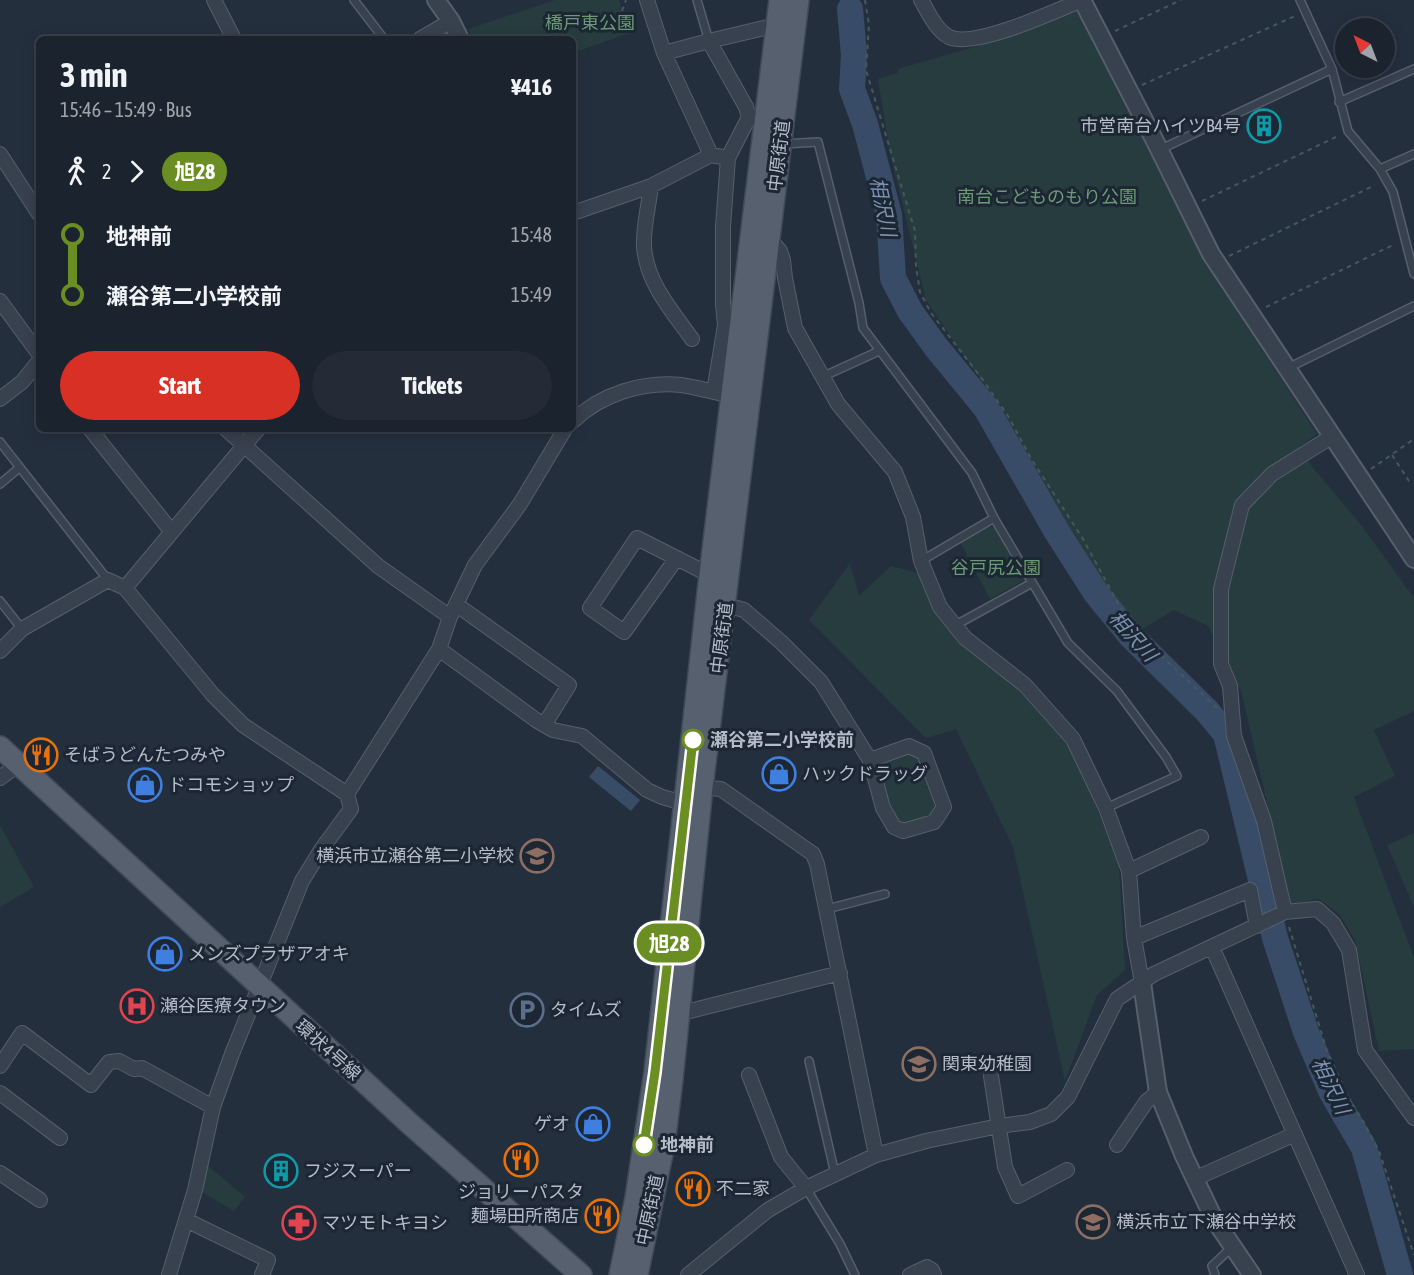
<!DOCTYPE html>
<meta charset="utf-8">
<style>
body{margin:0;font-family:"Asap Condensed","Noto Sans JP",sans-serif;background:#242b36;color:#f1f3f6;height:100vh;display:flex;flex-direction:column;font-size:22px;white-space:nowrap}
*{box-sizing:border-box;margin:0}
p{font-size:20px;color:#a0a4aa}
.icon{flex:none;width:33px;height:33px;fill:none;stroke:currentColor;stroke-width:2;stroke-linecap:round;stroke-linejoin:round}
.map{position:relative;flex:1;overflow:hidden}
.details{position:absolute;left:36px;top:36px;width:540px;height:396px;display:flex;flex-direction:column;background:#1b232e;border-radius:9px;box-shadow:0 3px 15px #0003,0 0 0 2px #39404a}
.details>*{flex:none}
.badge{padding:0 12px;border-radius:20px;font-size:21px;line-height:39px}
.needle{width:39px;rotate:318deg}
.fabs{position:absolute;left:1335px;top:18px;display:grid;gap:12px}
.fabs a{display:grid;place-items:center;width:60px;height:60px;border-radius:50%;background:#1b232e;box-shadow:0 3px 15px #0003,0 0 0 2px #39404a;font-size:30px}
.map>.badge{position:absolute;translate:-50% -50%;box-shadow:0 0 0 3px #fff}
.legs{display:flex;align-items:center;gap:9px;height:66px;padding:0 24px;font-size:20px}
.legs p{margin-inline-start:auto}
.summary{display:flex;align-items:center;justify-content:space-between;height:102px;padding:0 24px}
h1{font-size:33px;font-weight:700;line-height:45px}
.button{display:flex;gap:12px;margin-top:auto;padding:12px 24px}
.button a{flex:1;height:69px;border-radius:36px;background:#d93025;color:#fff;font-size:24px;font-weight:700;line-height:69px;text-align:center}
.button a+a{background:#242b36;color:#f1f3f6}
ul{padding:0 24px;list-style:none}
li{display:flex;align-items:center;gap:21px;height:60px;font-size:22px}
li i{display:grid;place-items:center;width:9px;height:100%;margin:0 8px;background:currentColor}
li i::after{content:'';width:15px;height:15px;margin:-8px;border:4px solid;border-radius:50%;background:#1b232e}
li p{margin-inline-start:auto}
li:first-child i{background:linear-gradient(#0000 50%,currentColor 0)}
li:last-child i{background:linear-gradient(currentColor 50%,#0000 0)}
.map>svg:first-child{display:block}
.green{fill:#263c3f}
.water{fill:#394c67}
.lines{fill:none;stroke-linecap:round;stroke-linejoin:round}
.river{stroke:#394c67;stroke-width:26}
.service-casing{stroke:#565f6c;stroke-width:10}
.minor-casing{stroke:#565f6c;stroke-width:16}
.tertiary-casing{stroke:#565f6c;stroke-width:20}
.primary-casing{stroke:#414a57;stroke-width:24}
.path{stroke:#44595c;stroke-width:2;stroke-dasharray:4.5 4.5;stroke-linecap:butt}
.service{stroke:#38414e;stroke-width:7}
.minor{stroke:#38414e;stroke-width:14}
.tertiary{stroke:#38414e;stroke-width:16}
.primary{stroke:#56606e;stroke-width:21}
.line-1-casing{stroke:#fff;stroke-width:14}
.line-1{stroke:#6b8e23;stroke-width:9}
.stop-1-dot{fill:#fff;stroke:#6b8e23;stroke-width:3}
.labels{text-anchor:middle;stroke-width:6;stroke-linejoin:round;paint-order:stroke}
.park-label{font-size:18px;fill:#6b9a76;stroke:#1d2633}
.poi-label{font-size:18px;fill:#b4bcc9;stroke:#1d2633;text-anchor:start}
.street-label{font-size:18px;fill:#b4bcc9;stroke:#1d2633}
.stop-label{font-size:18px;font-weight:bold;fill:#b4bcc9;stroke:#1d2633;text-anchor:start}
.water-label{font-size:20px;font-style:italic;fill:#7c92b1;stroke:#1d2633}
</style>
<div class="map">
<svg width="1414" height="1275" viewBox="0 0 1414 1275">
<rect width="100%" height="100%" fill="#242f3e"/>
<path class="green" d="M555 0H619L629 33 573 53V39H472L468 29Z
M1079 7 1151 146 1205 262 1317 434 1299 447 1313 468 1358 521 1414 598V711L1374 730 1395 776 1354 797 1414 958V1049L1379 1051 1355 940 1340 915 1319 899 1291 904 1241 691 1208 626 1174 610 1126 639 1030 489 987 390 926 300 890 153 878 79 898 73V69L981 45Z
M987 525 997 529 1026 579 990 599 960 542Z
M850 563 859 596 891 566 922 574 969 647 1017 688 1072 747 1119 864 1125 970 1097 995 1065 1081 1013 847 956 729 926 738 809 620Z
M906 752 918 756 939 805 932 816 904 825C884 816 882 782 877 763Z
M0 825 34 887 0 907Z
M1414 833V907L1387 845Z
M208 1166 245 1197 234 1211 200 1191Z"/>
<path class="water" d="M598 766 640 800 631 811 589 777Z"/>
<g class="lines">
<path class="river" d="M850 9 854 55 852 89 865 124 889 215 893 278 910 311 936 347 986 408 1057 532 1096 593 1131 636 1207 711 1226 734 1275 938 1306 1032 1331 1091 1364 1148 1400 1275"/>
<g class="service-casing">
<path id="service" d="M354 0 384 39
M697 0 709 41
M1300 0 1332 69 1348 131 1380 169 1393 192 1414 274
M1339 102 1414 69
M783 144 818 142 859 303 863 328 972 473 994 518 921 561
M1159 150 1332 69
M1380 169 1414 154
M1288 368 1414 306
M822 377 879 351
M0 442 108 580
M0 484 19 468
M994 518 1068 643 1117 691 1166 757 1177 776 1106 808
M0 601 22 629
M954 626 1032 583
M827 909 885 894
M809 1061 835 1174
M806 1188 840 1244 855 1275
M1215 1275 1212 1266 1232 1247"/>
</g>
<g class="minor-casing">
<path id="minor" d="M214 0 234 39
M647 0 664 53 711 155 728 158 723 227V304L725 325 714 392
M921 0C928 12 936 30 949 37 974 49 1055 11 1082 0
M420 39 451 21
M709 41 777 25
M664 53 709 41 746 107 749 117 766 119
M0 154 39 214
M728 158 749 117
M651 186C649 205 643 227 644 246 646 282 672 311 692 339
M573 213 651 186 711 155
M766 237 769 238 780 251 783 260 785 278 795 328 838 404 895 472 913 517 921 561 940 607 965 638 1025 685 1073 739 1106 808 1129 871 1134 938 1142 983
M0 301 39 354
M0 399 22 382 39 361
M573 421C601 394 643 381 681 385 695 387 709 391 723 394
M90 429 172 532
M226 429 378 566 450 617
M676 559 624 632 590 608 637 538 710 575
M125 588 213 695 243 725 347 794 439 649 450 617 475 565 520 504 565 429
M457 605 569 685 544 725
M726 605 744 610 781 642 821 682 870 760 883 808 894 827 903 831 934 822 944 807 924 753 909 746 870 760
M439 649 536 720 553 730 582 736 647 790 662 797 691 805
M0 651 22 629 108 580 125 588 258 429
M0 778 19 764
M1129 871 1201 837
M1285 912 1264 821 1234 736 1230 686 1221 664V589L1242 505 1272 474 1331 437
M1134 938 1250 890 1257 926
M1212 947 1357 1275
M678 1014 840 973
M0 1066 22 1033 91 1085 109 1062 119 1061 134 1069 142 1068 213 1107
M749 1075 781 1157 806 1188
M991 1076 1005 1167 1018 1196 1067 1170
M0 1093 60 1138
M1117 1145 1146 1102 1158 1092
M876 1155 926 1141 999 1126 1030 1122 1051 1114 1068 1097 1117 999 1154 974 1285 912 1317 909 1333 923 1349 950 1365 1050 1414 1118
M0 1173 40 1200
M1194 1179 1295 1134
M186 1220 268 1260 262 1275
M169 1275 195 1190 213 1107 232 1054 302 881 321 850 351 809 347 794
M688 1275 768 1210 806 1188 876 1155 817 864 813 854 721 789 696 787
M910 1275 927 1267 932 1270 934 1275"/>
</g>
<g class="tertiary-casing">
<path id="tertiary" d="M436 0 451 21 460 39
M1082 0 1157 145 1211 254 1414 559
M1142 983 1158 1092 1184 1156 1214 1219 1252 1275"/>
</g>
<g class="primary-casing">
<path id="primary" d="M0 747 409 1123 581 1275
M620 1275 636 1198 655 1072 710 575 780 0
M637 1275 664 1144 672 1079 702 787 798 0"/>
</g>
<path class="path" d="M865 0 869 25 866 70 915 231 916 266 920 292 931 313 980 376 1008 416 1032 460 1083 539 1126 618 1137 633 1217 708
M622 11 626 0
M1115 31 1181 0
M1142 85 1295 16
M1202 201 1338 136
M1229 256 1375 185
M1266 307 1395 244
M1392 455 1409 481 1414 483
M1371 469 1414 439
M1289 927 1327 1051 1348 1097 1363 1121 1379 1151 1414 1255"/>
<use href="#service" class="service"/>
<use href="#minor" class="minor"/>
<use href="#tertiary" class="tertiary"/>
<use href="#primary" class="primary"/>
</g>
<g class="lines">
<g class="line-1-casing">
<path id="line-1" d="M644 1145 655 1072 693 740"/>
</g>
<use href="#line-1" class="line-1"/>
</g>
<defs>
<g id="building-ring" transform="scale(1.725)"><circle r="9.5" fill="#1d2633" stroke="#0f9aa8" stroke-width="1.5"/><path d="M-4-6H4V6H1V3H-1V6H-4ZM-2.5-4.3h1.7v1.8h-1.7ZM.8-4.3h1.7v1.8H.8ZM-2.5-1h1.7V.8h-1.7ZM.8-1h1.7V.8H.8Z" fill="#0f9aa8"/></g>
<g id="restaurant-ring" transform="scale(1.725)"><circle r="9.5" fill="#1d2633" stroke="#e8710a" stroke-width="1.5"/><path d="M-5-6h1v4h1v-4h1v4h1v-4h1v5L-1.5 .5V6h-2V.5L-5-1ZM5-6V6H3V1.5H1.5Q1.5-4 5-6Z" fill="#e8710a"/></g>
<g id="shop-ring" transform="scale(1.725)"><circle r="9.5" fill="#1d2633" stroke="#3f7fe0" stroke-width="1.5"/><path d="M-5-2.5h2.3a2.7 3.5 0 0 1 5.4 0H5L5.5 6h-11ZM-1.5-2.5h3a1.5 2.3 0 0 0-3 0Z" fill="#3f7fe0"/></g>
<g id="school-ring" transform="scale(1.725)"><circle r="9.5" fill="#1d2633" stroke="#8d6e63" stroke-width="1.5"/><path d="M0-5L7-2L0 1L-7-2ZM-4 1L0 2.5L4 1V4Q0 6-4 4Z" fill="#8d6e63"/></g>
<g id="hospital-ring" transform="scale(1.725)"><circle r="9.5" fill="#1d2633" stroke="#e0444e" stroke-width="1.5"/><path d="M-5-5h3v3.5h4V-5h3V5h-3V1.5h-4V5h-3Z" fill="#e0444e"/></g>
<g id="parking-ring" transform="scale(1.725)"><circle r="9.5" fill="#1d2633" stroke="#5c6f8a" stroke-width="1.5"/><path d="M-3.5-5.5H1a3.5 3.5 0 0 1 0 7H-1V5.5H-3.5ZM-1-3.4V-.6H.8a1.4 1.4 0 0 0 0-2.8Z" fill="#5c6f8a"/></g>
<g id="pharmacy-ring" transform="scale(1.725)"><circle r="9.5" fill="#1d2633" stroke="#e0444e" stroke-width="1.5"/><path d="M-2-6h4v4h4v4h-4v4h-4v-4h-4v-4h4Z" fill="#e0444e"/></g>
</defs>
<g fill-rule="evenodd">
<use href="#building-ring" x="1264" y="126"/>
<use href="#restaurant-ring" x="41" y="755"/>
<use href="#shop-ring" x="779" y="774"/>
<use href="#shop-ring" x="145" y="785"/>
<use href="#school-ring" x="537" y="856"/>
<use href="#shop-ring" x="165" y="954"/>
<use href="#hospital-ring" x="137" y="1006"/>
<use href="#parking-ring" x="527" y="1010"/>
<use href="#school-ring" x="919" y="1064"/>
<use href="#shop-ring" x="593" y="1124"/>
<use href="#restaurant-ring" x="521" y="1160"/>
<use href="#building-ring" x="281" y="1171"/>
<use href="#restaurant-ring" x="693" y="1189"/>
<use href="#restaurant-ring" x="602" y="1216"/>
<use href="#school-ring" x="1093" y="1222"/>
<use href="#pharmacy-ring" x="299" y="1223"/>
</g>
<g class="stop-1-dot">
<circle cx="693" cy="740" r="10"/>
<circle cx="644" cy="1145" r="10"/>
</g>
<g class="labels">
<g class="park-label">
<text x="590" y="29">橋戸東公園</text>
<text x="1047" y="203">南台こどものもり公園</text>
<text x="996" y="574">谷戸尻公園</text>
</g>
<g class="poi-label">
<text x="1241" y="132" text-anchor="end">市営南台ハイツB4号</text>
<text x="64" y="761">そばうどんたつみや</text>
<text x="802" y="780">ハックドラッグ</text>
<text x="168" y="791">ドコモショップ</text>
<text x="514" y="862" text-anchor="end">横浜市立瀬谷第二小学校</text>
<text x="188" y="960">メンズプラザアオキ</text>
<text x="160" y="1012">瀬谷医療タウン</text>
<text x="550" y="1016">タイムズ</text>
<text x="942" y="1070">関東幼稚園</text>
<text x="570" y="1130" text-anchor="end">ゲオ</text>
<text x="304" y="1177">フジスーパー</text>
<text x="716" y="1195">不二家</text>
<text x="521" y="1198" text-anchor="middle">ジョリーパスタ</text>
<text x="579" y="1222" text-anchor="end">麺場田所商店</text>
<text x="1116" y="1228">横浜市立下瀬谷中学校</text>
<text x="322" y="1229">マツモトキヨシ</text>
</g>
<g class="street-label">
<text transform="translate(779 156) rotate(-83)" y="6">中原街道</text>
<text transform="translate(722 638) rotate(-83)" y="6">中原街道</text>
<text transform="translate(328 1050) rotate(42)" y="6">環状4号線</text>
<text transform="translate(650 1210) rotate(-78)" y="6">中原街道</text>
</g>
<g class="stop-label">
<text x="710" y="746">瀬谷第二小学校前</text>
<text x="660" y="1151">地神前</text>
</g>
<g class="water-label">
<text transform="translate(883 207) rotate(78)" y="7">相沢川</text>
<text transform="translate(1133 636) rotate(48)" y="7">相沢川</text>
<text transform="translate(1331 1086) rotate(64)" y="7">相沢川</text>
</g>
</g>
</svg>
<div class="fabs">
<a><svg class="needle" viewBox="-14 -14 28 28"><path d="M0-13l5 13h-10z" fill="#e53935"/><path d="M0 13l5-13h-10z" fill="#a0a4aa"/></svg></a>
</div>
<b class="badge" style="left:669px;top:943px;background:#6b8e23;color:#fff">旭28</b>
<section class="details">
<div class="summary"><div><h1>3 min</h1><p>15:46 – 15:49 · Bus</p></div><b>¥416</b></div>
<div class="legs"><svg class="icon" aria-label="walk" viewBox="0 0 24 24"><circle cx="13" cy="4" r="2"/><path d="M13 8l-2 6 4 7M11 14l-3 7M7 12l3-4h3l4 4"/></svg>2<svg class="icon" aria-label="forward" viewBox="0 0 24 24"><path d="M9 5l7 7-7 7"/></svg><b class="badge" style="background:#6b8e23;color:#fff">旭28</b></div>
<ul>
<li><i style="color:#6b8e23"></i><b>地神前</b><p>15:48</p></li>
<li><i style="color:#6b8e23"></i><b>瀬谷第二小学校前</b><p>15:49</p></li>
</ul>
<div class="button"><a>Start</a><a>Tickets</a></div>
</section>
</div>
